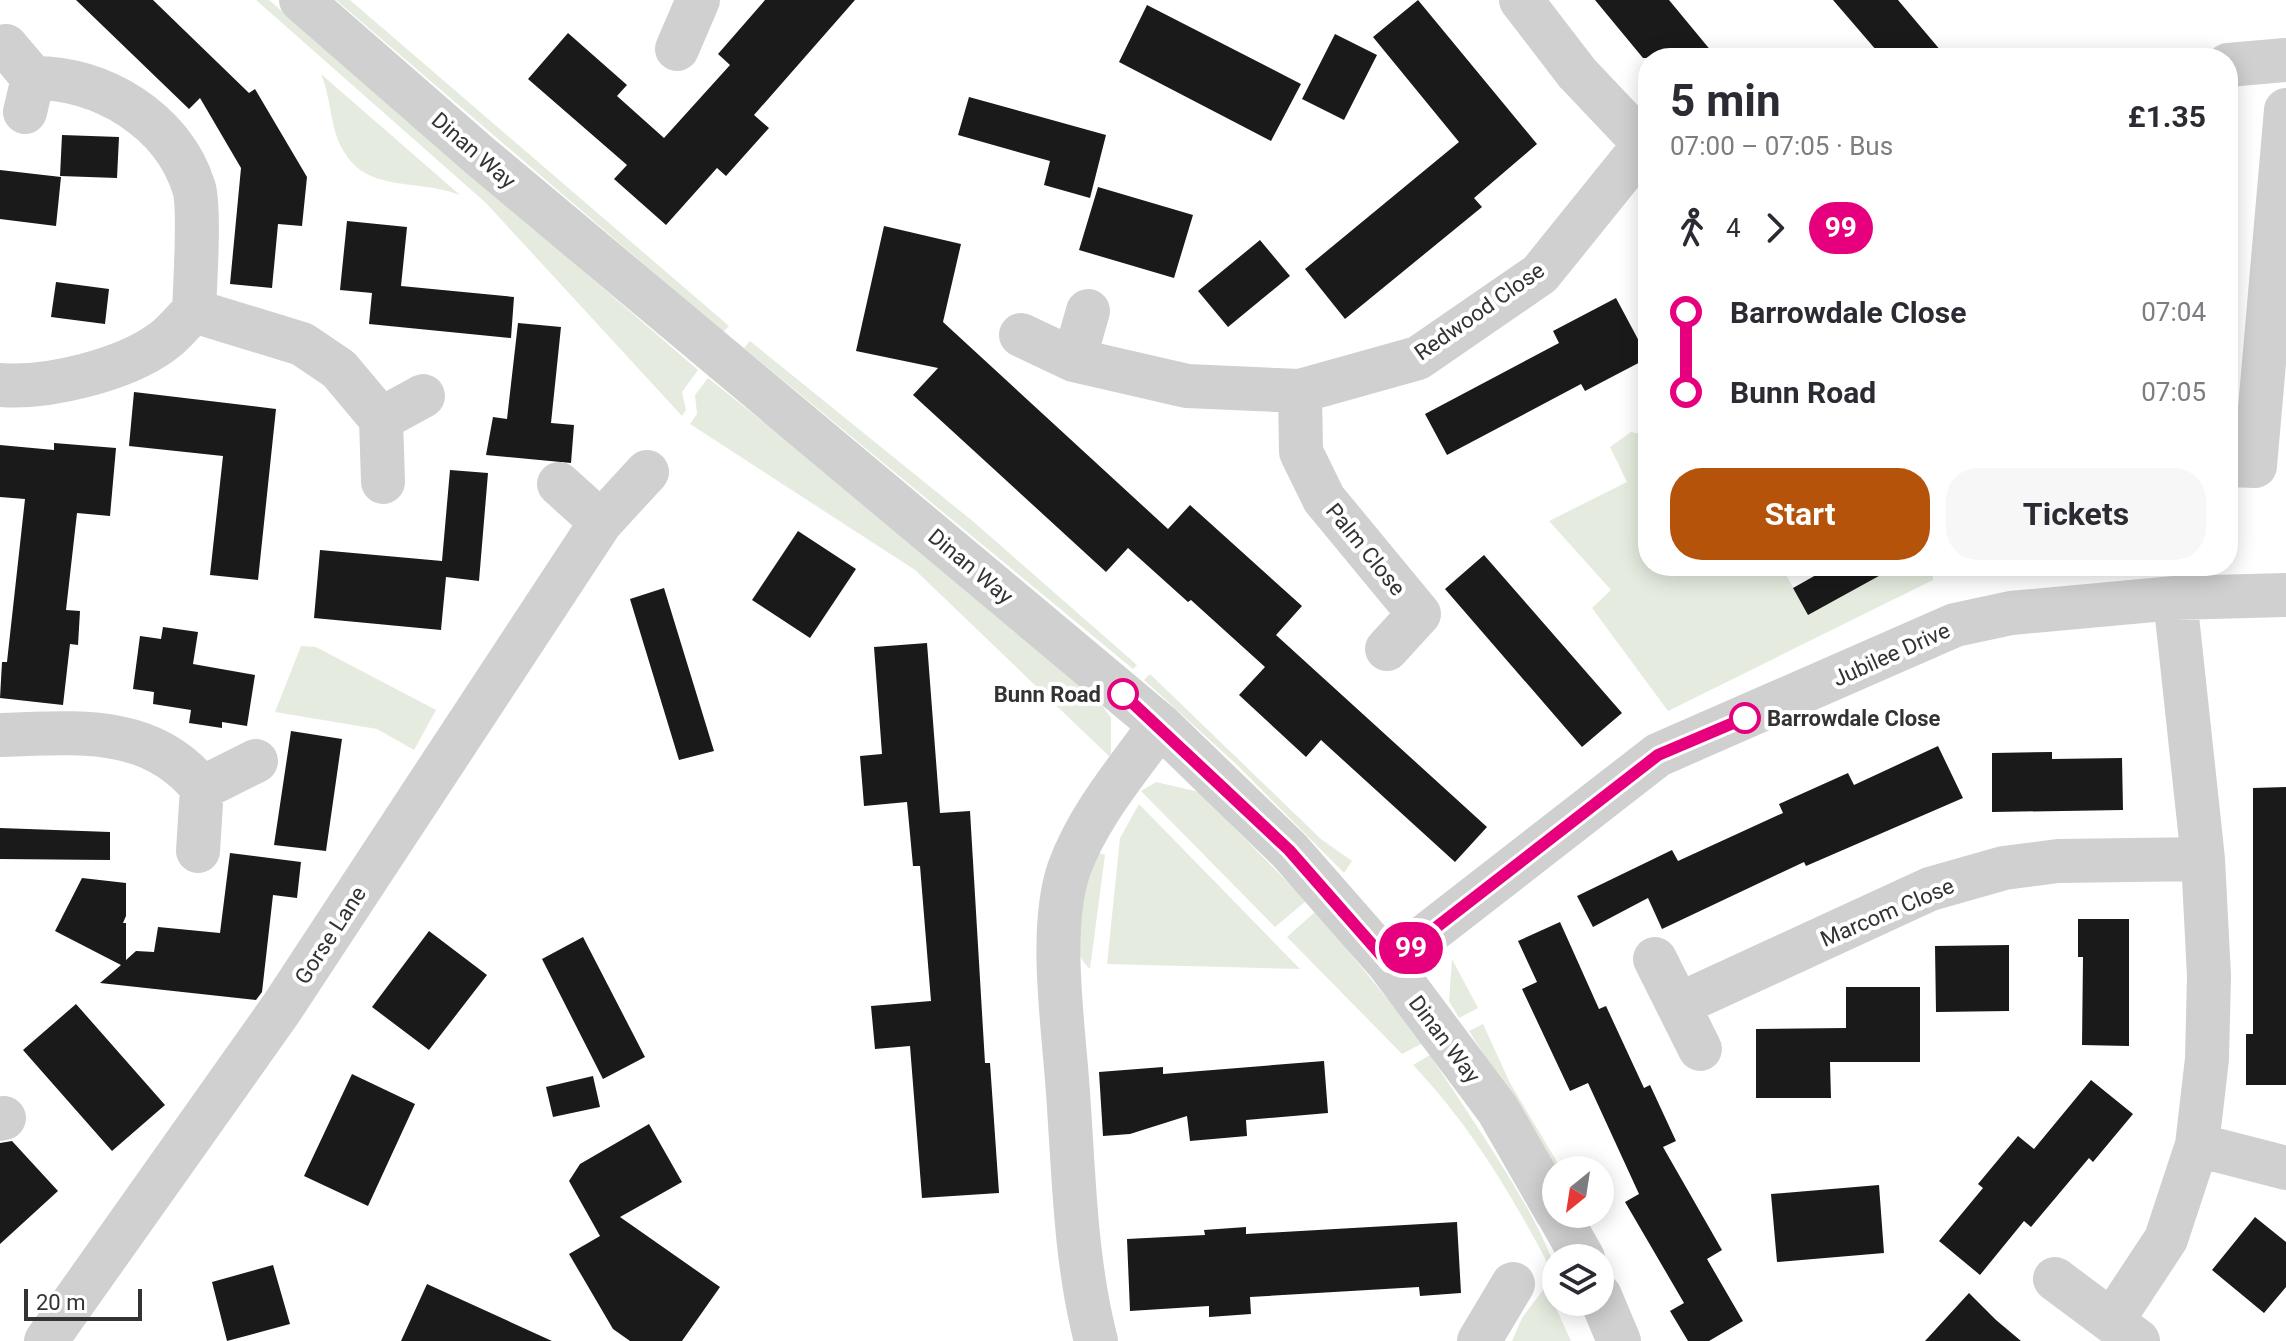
<!DOCTYPE html>
<meta charset="utf-8">
<style>
body{margin:0;font-family:Roboto,sans-serif;background:#f7f7f7;color:#2b2b33;height:100vh;display:flex;flex-direction:column;font-size:30px;white-space:nowrap}
*{box-sizing:border-box;margin:0}
p{font-size:26px;color:#7c7c81}
.icon{flex:none;width:44px;height:44px;fill:none;stroke:currentColor;stroke-width:2;stroke-linecap:round;stroke-linejoin:round}
.map{position:relative;flex:1;overflow:hidden}
.details{position:absolute;left:1638px;top:48px;width:600px;height:528px;display:flex;flex-direction:column;background:#fff;border-radius:32px;box-shadow:0 4px 20px #0003}
.details>*{flex:none}
.badge{padding:0 16px;border-radius:26px;font-size:28px;line-height:52px}
.needle{width:52px;rotate:210deg}
.fabs{position:absolute;left:1542px;top:1156px;display:grid;gap:16px}
.fabs a{display:grid;place-items:center;width:72px;height:72px;border-radius:50%;background:#fff;box-shadow:0 4px 20px #0003;font-size:40px}
.scale{position:absolute;left:24px;bottom:20px;width:118px;box-sizing:border-box;padding-left:8px;border:4px solid #333;border-top:0;font-size:22px;line-height:28px;white-space:nowrap;color:#333;-webkit-text-stroke:6px #fff;paint-order:stroke}
.map>.badge{position:absolute;translate:-50% -50%;box-shadow:0 0 0 4px #fff}
.legs{display:flex;align-items:center;gap:12px;height:88px;padding:0 32px;font-size:26px}
.legs p{margin-inline-start:auto}
.head{display:flex;align-items:center;justify-content:space-between;height:136px;padding:0 32px}
h1{font-size:44px;font-weight:700;line-height:60px}
.primary-button{display:flex;gap:16px;margin-top:auto;padding:16px 32px}
.primary-button a{flex:1;height:92px;border-radius:32px;background:#b45309;color:#fff;font-size:32px;font-weight:700;line-height:92px;text-align:center}
.primary-button a+a{background:#f7f7f7;color:#2b2b33}
ul{padding:0 32px;list-style:none}
li{display:flex;align-items:center;gap:28px;height:80px;font-size:30px}
li i{display:grid;place-items:center;width:12px;height:100%;margin:0 10px;background:currentColor}
li i::after{content:'';width:20px;height:20px;margin:-10px;border:6px solid;border-radius:50%;background:#fff}
li p{margin-inline-start:auto}
li:first-child i{background:linear-gradient(#0000 50%,currentColor 0)}
li:last-child i{background:linear-gradient(currentColor 50%,#0000 0)}
.map>svg:first-child{display:block}
.green{fill:#e5ecdf}
.building{fill:#1a1a1a}
.lines{fill:none;stroke-linecap:round;stroke-linejoin:round}
.minor{stroke:#d0d0d0;stroke-width:44}
.line-1-casing{stroke:#fff;stroke-width:18}
.line-1{stroke:#e6007e;stroke-width:12}
.stop-1-dot{fill:#fff;stroke:#e6007e;stroke-width:4}
.labels{text-anchor:middle;stroke-width:8;stroke-linejoin:round;paint-order:stroke}
.street-label{font-size:22px;fill:#333;stroke:#fff}
.stop-label{font-size:22px;font-weight:bold;fill:#333;stroke:#fff;text-anchor:end}
</style>
<div class="map">
<svg width="2286" height="1341" viewBox="0 0 2286 1341">
<rect width="100%" height="100%" fill="#fff"/>
<path class="green" d="M256 0H269L698 370 682 392 686 410 682 416 486 203Z
M336 0H350L729 326 723 332Z
M321 74 460 195C413 177 361 196 338 140 330 119 330 95 321 74Z
M750 341 975 523 1137 665 1133 669 744 348Z
M708 378 897 528 1097 698 1111 718V758L915 570 690 424 697 414 695 395Z
M1631 432 1648 436V566H1781L1808 614 1889 570 1933 566V580L1668 711 1592 608 1611 590 1549 521 1627 482 1610 447Z
M301 646 316 647 436 710 414 750 377 729 275 712Z
M1150 674 1321 839 1352 861 1344 873 1237 765 1144 680Z
M1156 782 1199 792 1306 901 1275 927 1141 791Z
M1139 804 1300 969 1107 964 1120 838Z
M1094 851 1105 855 1090 969C1059 942 1086 885 1094 851Z
M1316 911 1423 1043 1402 1054 1287 937Z
M1452 959 1478 1008 1459 1018 1449 1001Z
M1483 1024 1510 1083 1562 1170H1557L1469 1031Z
M1430 1055C1457 1097 1556 1238 1556 1279 1516 1202 1473 1128 1413 1065Z
M1546 1286 1571 1341H1512L1522 1318Z"/>
<path class="building" d="M76 0H153L249 93 255 89 307 177 302 226 278 224 272 288 230 284 241 168 200 98 189 109Z
M765 0H855L754 115 769 128 726 176 717 168 666 225 614 179 627 165 528 79 568 33 627 85 617 96 664 138 730 65 718 54Z
M1418 0 1537 144 1474 198 1482 207 1345 319 1305 269 1459 142 1373 37Z
M1595 0H1669L1717 58H1643Z
M1833 0H1898L1947 58H1883Z
M1147 5 1301 84 1271 141 1119 62Z
M1335 34 1377 55 1344 120 1302 99Z
M969 97 1106 135 1090 198 1044 185 1050 161 958 135Z
M62 135 119 137 117 178 60 176Z
M0 170 61 177 56 226 0 219Z
M1098 187 1193 215 1174 278 1079 250Z
M347 221 407 227 401 286 514 297 511 338 369 324 372 293 340 290Z
M884 226 961 244 943 322 1168 529 1190 505 1302 606 1276 635 1487 827 1455 862 1321 740 1306 757 1239 695 1265 667 1191 600 1188 602 1128 548 1106 572 913 395 938 368 856 351Z
M1260 240 1290 276 1228 327 1198 291Z
M56 282 109 289 105 324 51 317Z
M1616 298 1648 358 1585 391 1581 384 1447 455 1425 414 1559 343 1553 331Z
M518 323 561 327 551 423 574 425 571 463 486 455 493 417 507 419Z
M134 392 276 409 258 580 210 575 223 456 129 446Z
M54 443 116 448 110 516 77 513 66 610 80 611 78 645 70 644 63 705 0 698 2 662H7L25 499 0 497V445L54 450Z
M450 470 488 473 479 581 446 577 441 630 314 618 320 550 442 561Z
M798 531 856 569 810 638 752 600Z
M1484 555 1622 713 1582 747 1445 589Z
M1832 566H1897L1808 615 1793 588Z
M664 588 714 751 679 760 630 599Z
M163 627 198 632 193 664 255 675 247 726 222 722V728L189 723 191 710 153 704 154 692 133 689 140 636 161 639Z
M927 643 940 813 970 811 985 1063H990L999 1193 922 1198 910 1046 875 1049 871 1006 931 1001 920 866H913L907 802 864 806 860 756 882 754 874 647Z
M291 731 342 739 326 851 274 845Z
M1938 746 1963 798 1806 866 1804 862 1662 929 1648 898 1593 927 1577 896 1672 850 1678 861 1783 813 1779 804 1848 773 1854 785Z
M2052 752V759L2122 758 2123 810 1992 812V753Z
M2286 787V1085H2246V1034H2253V788Z
M0 828 110 832V860L0 859Z
M230 853 301 862 297 898 273 895 262 992 256 1000 100 983 121 965 55 931 82 878 126 883V916L123 923H126V960L136 951 154 952 158 927 220 933Z
M2078 919H2129V1046L2082 1045 2083 957H2078Z
M1560 922 1599 1009 1606 1006 1644 1088 1650 1085 1676 1141 1663 1147 1722 1250 1707 1259 1743 1321 1709 1341H1688L1670 1311 1684 1303 1625 1202 1639 1194 1588 1083 1570 1091 1522 989 1537 982 1518 941Z
M429 931 487 975 429 1050 372 1007Z
M583 937 645 1057 603 1079 542 959Z
M2009 945V1011L1936 1012 1935 946Z
M1846 987H1920V1062H1830L1831 1098H1756V1029L1846 1028Z
M76 1004 165 1105 112 1151 23 1050Z
M1324 1061 1328 1113 1246 1120 1247 1136 1190 1141 1187 1116 1130 1134 1103 1136 1099 1072 1163 1067V1074Z
M352 1074 415 1104 368 1206 304 1176Z
M593 1076 600 1107 553 1117 546 1087Z
M2091 1080 2133 1114 2093 1162 2089 1158 2031 1227 2024 1221 1980 1275 1939 1241 1983 1188 1978 1184 2018 1136 2034 1149Z
M649 1124 682 1182 620 1217 720 1287 682 1341H630L613 1329 569 1254 600 1236 569 1181 580 1164Z
M12 1141 58 1191 0 1244V1143Z
M1879 1185 1884 1253 1777 1262 1771 1194Z
M2255 1217 2286 1242V1287L2264 1313 2212 1270Z
M1457 1222 1461 1293 1420 1296 1419 1287 1250 1297 1251 1314 1209 1317V1306L1130 1311 1127 1239 1205 1235 1204 1230 1246 1227V1234Z
M273 1265 290 1324 227 1341 212 1282Z
M427 1284 552 1341H401Z
M1969 1293 1996 1320 2021 1341H1925Z"/>
<g class="lines">
<path class="minor" d="M301 0 480 156 1160 725 1289 850 1389 964 1498 1110 1556 1211
M1521 0 1577 73 1648 148
M6 46 33 78 25 112
M677 49 698 0
M2228 65 2286 60
M194 311 302 344 339 369 381 419
M1021 335 1074 360 1187 386 1300 391 1418 358 1540 274 1644 145
M1074 360 1088 311
M0 385C47 389 124 370 162 342 174 334 183 321 194 311 195 286 200 208 194 188 173 120 101 77 33 78
M1300 391 1301 452 1324 499 1419 614 1387 649
M2228 465 2255 466 2286 110
M383 482 381 419 423 396
M559 484 601 522
M0 735C75 733 151 723 202 788
M198 851 202 788 256 761
M1655 959 1700 1049
M1389 964 1658 755 1955 625 2011 613 2175 598 2286 595
M1678 1005 1930 889 2004 868 2058 861 2203 859
M0 1119 4 1118
M2197 1145 2286 1168
M1558 1214 1583 1258
M2055 1279 2138 1341
M1600 1296 1619 1341
M2112 1321 2166 1239 2197 1145 2207 1059 2209 976 2203 859 2175 598
M46 1341 281 1009 601 522 647 472
M1096 1341C1075 1260 1074 1176 1068 1093 1064 1029 1048 930 1069 869 1088 816 1127 771 1160 725
M1479 1341 1513 1284"/>
</g>
<g class="lines">
<g class="line-1-casing">
<path id="line-1" d="M1123 694 1289 850 1389 964 1658 755 1745 718"/>
</g>
<use href="#line-1" class="line-1"/>
</g>
<g class="stop-1-dot">
<circle cx="1123" cy="694" r="14"/>
<circle cx="1745" cy="718" r="14"/>
</g>
<g class="labels">
<g class="street-label">
<text transform="translate(474 150) rotate(41)" y="8">Dinan Way</text>
<text transform="translate(1479 311) rotate(-35)" y="8">Redwood Close</text>
<text transform="translate(1366 549) rotate(51)" y="8">Palm Close</text>
<text transform="translate(971 566) rotate(40)" y="8">Dinan Way</text>
<text transform="translate(1891 654) rotate(-24)" y="8">Jubilee Drive</text>
<text transform="translate(1887 912) rotate(-23)" y="8">Marcom Close</text>
<text transform="translate(330 935) rotate(-57)" y="8">Gorse Lane</text>
<text transform="translate(1445 1039) rotate(53)" y="8">Dinan Way</text>
</g>
<g class="stop-label">
<text x="1101" y="702">Bunn Road</text>
<text x="1767" y="726" text-anchor="start">Barrowdale Close</text>
</g>
</g>
</svg>
<div class="fabs">
<a><svg class="needle" viewBox="-14 -14 28 28"><path d="M0-13l5 13h-10z" fill="#e53935"/><path d="M0 13l5-13h-10z" fill="#7c7c81"/></svg></a>
<a><svg class="icon" aria-label="layers" viewBox="0 0 24 24"><path d="M12 4l9 5-9 5-9-5zM3 14l9 5 9-5"/></svg></a>
</div>
<div class="scale">20 m</div>
<b class="badge" style="left:1411px;top:948px;background:#e6007e;color:#fff">99</b>
<section class="details">
<div class="head"><div><h1>5 min</h1><p>07:00 – 07:05 · Bus</p></div><b>£1.35</b></div>
<div class="legs"><svg class="icon" aria-label="walk" viewBox="0 0 24 24"><circle cx="13" cy="4" r="2"/><path d="M13 8l-2 6 4 7M11 14l-3 7M7 12l3-4h3l4 4"/></svg>4<svg class="icon" aria-label="forward" viewBox="0 0 24 24"><path d="M9 5l7 7-7 7"/></svg><b class="badge" style="background:#e6007e;color:#fff">99</b></div>
<ul>
<li><i style="color:#e6007e"></i><b>Barrowdale Close</b><p>07:04</p></li>
<li><i style="color:#e6007e"></i><b>Bunn Road</b><p>07:05</p></li>
</ul>
<div class="primary-button"><a>Start</a><a>Tickets</a></div>
</section>
</div>
